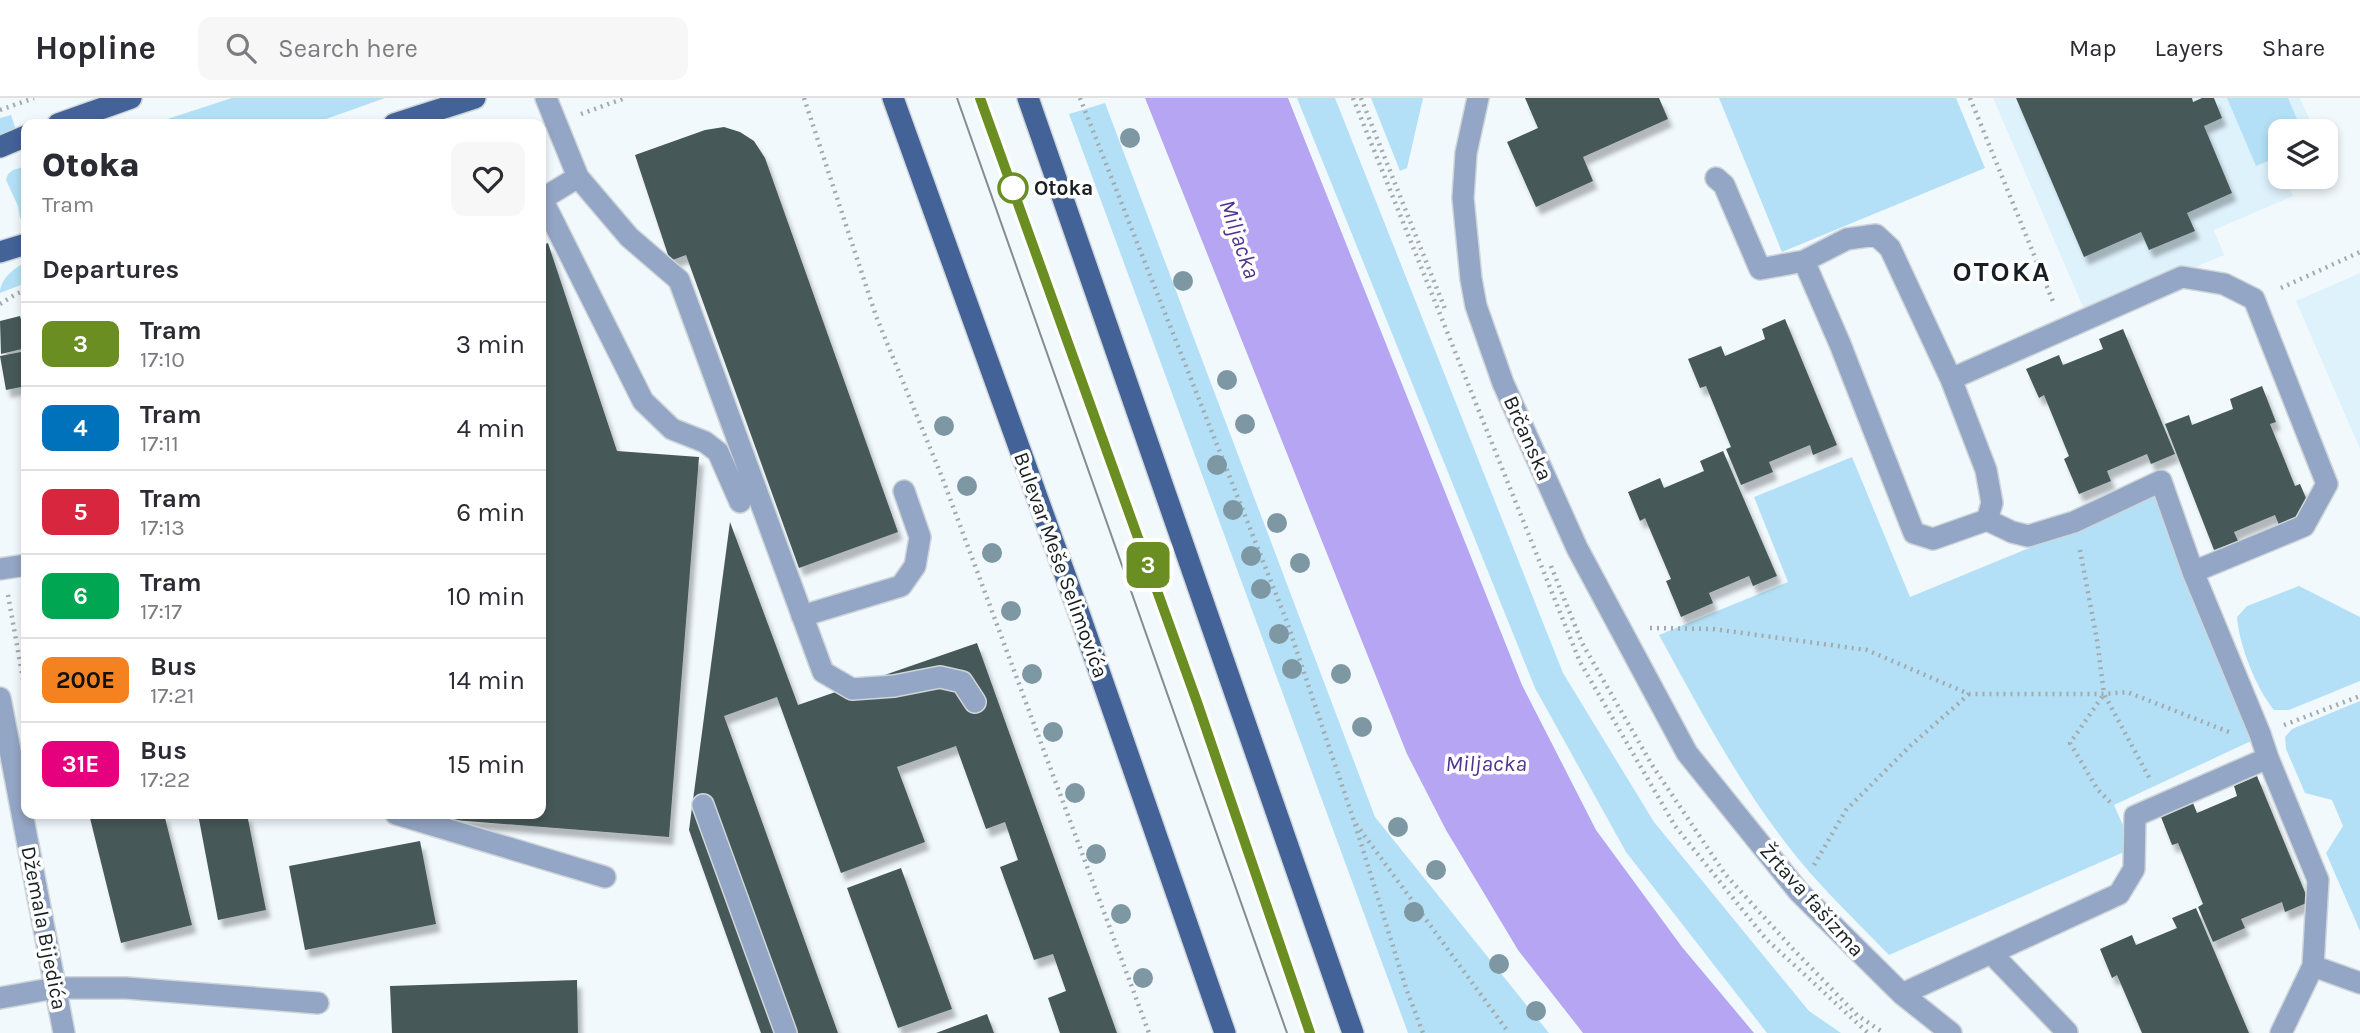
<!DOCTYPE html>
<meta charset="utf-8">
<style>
body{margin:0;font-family:Karla,sans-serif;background:#f7f7f7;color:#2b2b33;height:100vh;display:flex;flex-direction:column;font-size:26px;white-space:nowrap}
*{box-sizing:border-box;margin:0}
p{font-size:23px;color:#7c7c81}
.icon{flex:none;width:38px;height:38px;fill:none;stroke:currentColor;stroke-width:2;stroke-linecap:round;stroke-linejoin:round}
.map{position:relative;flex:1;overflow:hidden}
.side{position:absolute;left:21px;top:21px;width:525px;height:700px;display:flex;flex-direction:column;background:#fff;border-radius:14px;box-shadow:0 4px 10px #0003}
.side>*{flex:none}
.badge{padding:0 14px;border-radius:10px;font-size:24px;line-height:46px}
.fabs{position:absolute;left:2268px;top:21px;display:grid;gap:14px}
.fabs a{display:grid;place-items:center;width:70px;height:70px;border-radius:14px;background:#fff;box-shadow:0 4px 10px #0003;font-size:35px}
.map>.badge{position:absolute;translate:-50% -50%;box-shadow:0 0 0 4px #fff}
h2{padding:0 21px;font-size:26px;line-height:63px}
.round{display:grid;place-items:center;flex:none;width:74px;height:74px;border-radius:14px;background:#f7f7f7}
.headline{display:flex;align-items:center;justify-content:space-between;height:119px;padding:0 21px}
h1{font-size:33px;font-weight:800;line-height:52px}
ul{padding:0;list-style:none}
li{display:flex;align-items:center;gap:21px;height:84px;padding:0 21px;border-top:2px solid #e1e1e2}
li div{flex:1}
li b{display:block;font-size:26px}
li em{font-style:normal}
li .badge{min-width:77px;font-weight:700;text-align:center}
header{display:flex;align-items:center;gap:42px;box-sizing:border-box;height:98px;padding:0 35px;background:#fff;border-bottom:2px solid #e1e1e2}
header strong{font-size:33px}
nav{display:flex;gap:38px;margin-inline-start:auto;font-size:24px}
.search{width:490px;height:63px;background:#f7f7f7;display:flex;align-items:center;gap:18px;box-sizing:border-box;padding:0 24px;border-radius:14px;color:#7c7c81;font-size:26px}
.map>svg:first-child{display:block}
.built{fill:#def2fc}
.green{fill:#b3e0f6}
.water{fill:#b5a5f2}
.building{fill:#475959;filter:url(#shadow)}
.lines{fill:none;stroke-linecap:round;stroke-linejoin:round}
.minor-casing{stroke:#cfd6da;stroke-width:24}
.major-casing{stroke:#cfd6da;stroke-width:24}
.path{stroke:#a3aaad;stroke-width:4.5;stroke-dasharray:2 5;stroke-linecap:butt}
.minor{stroke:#94a6c5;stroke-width:21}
.major{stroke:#436297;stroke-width:21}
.tram{stroke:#868d90;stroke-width:2}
.tree{fill:#7d98a3}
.line-casing{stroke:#fff;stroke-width:16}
.line{stroke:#6b8e23;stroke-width:10}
.stop-dot{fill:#fff;stroke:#6b8e23;stroke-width:3.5}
.labels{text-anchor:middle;stroke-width:7;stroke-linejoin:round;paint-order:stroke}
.stop-label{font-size:21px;font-weight:bold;fill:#181f22;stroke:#fff;text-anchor:start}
.street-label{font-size:21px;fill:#181f22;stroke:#fff}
.water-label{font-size:23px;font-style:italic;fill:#4e348c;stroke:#fff}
.district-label{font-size:28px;font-weight:bold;letter-spacing:2px;fill:#181f22;stroke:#fff}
</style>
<header>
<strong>Hopline</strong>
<div class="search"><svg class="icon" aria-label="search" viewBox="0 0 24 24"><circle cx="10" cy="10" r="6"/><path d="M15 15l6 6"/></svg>Search here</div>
<nav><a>Map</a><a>Layers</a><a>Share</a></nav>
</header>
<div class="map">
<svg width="2360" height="935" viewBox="0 0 2360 935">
<defs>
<filter id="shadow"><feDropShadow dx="4.5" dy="8" stdDeviation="2" flood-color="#0004"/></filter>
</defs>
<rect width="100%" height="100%" fill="#f2f9fd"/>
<path class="built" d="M1993 0H2300L2315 33H2280V79H2285L2293 98 2214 132 2224 157 2086 216Z
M2360 175V351L2296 203Z"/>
<path class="green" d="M232 0H385L312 26H152Z
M1297 0H1335L1563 575 1654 724 1809 913 1841 935H1767L1626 754 1535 590Z
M1371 0H1423L1407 70 1400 73Z
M1719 0H1956L1985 70 1782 154Z
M2227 0H2288L2302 33H2280V58L2256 68Z
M1105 5 1375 719 1549 935H1408L1069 16Z
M11 17 17 35 0 41V20Z
M26 68V126L20 120 18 108 6 82 8 76 13 72Z
M26 164V185L0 195C0 181 14 170 26 164Z
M1852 359 1910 499 2156 398 2251 643 2114 707 2133 750 1889 857C1863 830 1836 804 1811 776 1749 705 1704 619 1659 537L1788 484 1754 399Z
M2299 488 2360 519V583L2289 612H2274C2256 590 2239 547 2237 519L2247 508Z
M2360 603V833L2326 755 2343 728 2332 702 2305 695 2286 651 2285 639 2292 631Z"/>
<path class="water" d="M1145 0H1288L1522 587 1596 732 1682 849 1754 935H1583L1518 852 1446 732 1407 656Z"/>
<path class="building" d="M1525 0H1659L1668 21 1583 59 1593 83 1536 109 1507 44 1538 30Z
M2016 0H2192L2193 4 2202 0H2214L2222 20 2204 28 2232 95 2187 115 2195 133 2149 152 2141 134 2084 159Z
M724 29 740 34 754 43 765 60 898 434 799 470 686 157 670 163 635 57 705 32Z
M548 145 617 353 699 359 669 739 441 721V716H541V148Z
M20 218 26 240V250L1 256 0 223Z
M1785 221 1837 347 1813 357 1810 347 1769 364 1773 374 1741 387 1726 351 1731 349 1706 288 1700 290 1688 261 1721 248 1725 258 1765 241 1762 231Z
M2123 231 2175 356 2151 366 2147 356 2107 373 2111 383 2079 396 2064 361 2069 358 2044 297 2039 300 2026 271 2059 257 2063 267 2103 251 2099 241Z
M26 253V288L6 292 0 258Z
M2262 288 2276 324 2270 326 2295 388 2300 386 2312 414 2279 427 2275 417 2234 434 2238 443 2214 452 2165 326 2189 317 2192 327 2233 311 2230 301Z
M1723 353 1777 478 1753 488 1749 478 1709 495 1713 505 1681 519 1666 483 1671 481 1645 420 1640 423 1628 394 1660 380 1664 390 1704 373 1700 363Z
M730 424 798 607 977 545 1117 935H1060L1048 900 1066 893 1053 856 1034 862 1000 769 1018 762 1005 724 986 731 956 648 897 669 925 744 841 775 777 599 724 618 838 935H761L689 732Z
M2257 678 2309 804 2285 814 2282 804 2241 821 2245 830 2213 844 2198 809 2203 806 2178 745 2172 747 2161 719 2193 705 2197 715 2237 698 2234 688Z
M89 716H164L192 827 121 845Z
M198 716H247L266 812 218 822Z
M420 743 436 826 305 852 289 768Z
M901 770 952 911 898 930 847 790Z
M2196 810 2249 935H2142L2117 877 2112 880 2100 851 2132 837 2136 847 2177 830 2172 820Z
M577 882 578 935H392L390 888Z
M987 916 994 935H936Z"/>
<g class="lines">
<g class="minor-casing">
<path id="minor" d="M546 0 578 79 629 139 679 182 823 574 852 591 894 588 940 579 962 584 975 604
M1478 0 1466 55 1463 100 1471 181 1476 208 1503 285 1577 450 1687 655 1799 794 1902 896 1951 935
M578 79 542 101 643 303 672 331 705 344 718 354 740 404
M1716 80 1724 87 1760 171 1804 163 1847 141 1876 137 1890 150 1951 281 1986 372 1992 405 1987 422 1933 441 1914 435 1840 246 1804 163
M1951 281 2182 179 2224 186 2254 201 2327 386 2304 428 2193 474 2161 383 2074 424 2028 438 2012 434 1987 422
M0 471 26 467
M802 518 901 488 915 468 920 439 904 393
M0 600 64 935
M2268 660 2318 782 2313 868
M703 707 786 935
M396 716 605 779
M1991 855 2067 934
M1902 896 2119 796 2134 771 2135 718 2268 660 2260 636 2193 474
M0 900 55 890H126L318 905
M2281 935 2313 868 2360 885"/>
</g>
<g class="major-casing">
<path id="major" d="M893 0 1080 518 1225 935
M1028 0 1353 935
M58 26 131 0
M394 26 475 0
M0 49 26 38
M0 154 26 146"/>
</g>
<path class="path" d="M804 0 876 218 942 379 1149 935
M1080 0 1287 524 1354 723 1406 890 1423 935
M1353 0 1580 564 1675 728 1766 841 1868 935
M1361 0 1445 211
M1970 0 2054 206
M0 12 34 0
M581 16 625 0
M2281 190 2360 154
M0 206 16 196 26 192
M2080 452 2097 542 2104 596
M1551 468 1582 545 1652 667 1725 776 1793 851 1857 917 1884 935
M8 497 23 581
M1650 530 1713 531 1867 552 1969 596H2104L2127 594 2229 634
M2284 627 2360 598
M2110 704 2098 692 2070 645 2104 596 2151 683
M1356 726 1509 935
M1814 767 1846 712 1909 649 1969 596"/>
<use href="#minor" class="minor"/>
<use href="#major" class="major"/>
<path class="tram" d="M957 0 1287 935
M980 0 1197 605 1310 935"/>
</g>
<g class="tree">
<circle cx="1130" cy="40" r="10"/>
<circle cx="1183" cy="183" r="10"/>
<circle cx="1227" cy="282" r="10"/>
<circle cx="1245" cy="326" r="10"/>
<circle cx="944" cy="328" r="10"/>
<circle cx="1217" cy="367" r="10"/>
<circle cx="967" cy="388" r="10"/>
<circle cx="1233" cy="412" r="10"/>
<circle cx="1277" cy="425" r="10"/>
<circle cx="992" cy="455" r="10"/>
<circle cx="1251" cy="458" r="10"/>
<circle cx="1300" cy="465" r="10"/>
<circle cx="1261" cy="491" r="10"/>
<circle cx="1011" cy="513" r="10"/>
<circle cx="1279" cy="536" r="10"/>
<circle cx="1292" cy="571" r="10"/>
<circle cx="1032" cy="576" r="10"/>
<circle cx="1341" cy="576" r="10"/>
<circle cx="1362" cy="629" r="10"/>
<circle cx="1053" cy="634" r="10"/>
<circle cx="1075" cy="695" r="10"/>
<circle cx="1398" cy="729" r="10"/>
<circle cx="1096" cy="756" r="10"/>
<circle cx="1436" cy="772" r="10"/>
<circle cx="1414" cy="814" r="10"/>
<circle cx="1121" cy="816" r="10"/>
<circle cx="1499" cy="866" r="10"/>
<circle cx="1143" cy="880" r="10"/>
<circle cx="1536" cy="913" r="10"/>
</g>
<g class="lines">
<g class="line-casing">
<path id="line" d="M980 0 1197 604 1310 935"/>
</g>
<use href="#line" class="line"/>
</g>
<circle class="stop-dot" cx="1013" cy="90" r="14"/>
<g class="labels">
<g class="stop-label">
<text x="1034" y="97">Otoka</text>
</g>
<g class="street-label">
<text transform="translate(1528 340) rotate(66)" y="7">Brčanska</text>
<text transform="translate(1061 467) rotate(70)" y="7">Bulevar Meše Selimovića</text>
<text transform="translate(1812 802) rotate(48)" y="7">Žrtava fašizma</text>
<text transform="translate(44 830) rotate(79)" y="7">Džemala Bijedića</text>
</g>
<g class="water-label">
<text transform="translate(1240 141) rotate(71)" y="8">Miljacka</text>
<text x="1486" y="673">Miljacka</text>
</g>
<g class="district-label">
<text x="2002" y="183">OTOKA</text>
</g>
</g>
</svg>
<div class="fabs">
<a><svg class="icon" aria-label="layers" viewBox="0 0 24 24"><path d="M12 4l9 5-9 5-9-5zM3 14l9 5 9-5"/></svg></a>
</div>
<b class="badge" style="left:1148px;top:467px;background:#6b8e23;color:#fff">3</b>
<section class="side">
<div class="headline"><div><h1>Otoka</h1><p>Tram</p></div><a class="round"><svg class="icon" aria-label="heart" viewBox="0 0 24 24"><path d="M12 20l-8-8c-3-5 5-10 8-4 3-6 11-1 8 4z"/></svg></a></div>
<h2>Departures</h2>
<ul>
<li><span class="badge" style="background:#6b8e23;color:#fff">3</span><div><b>Tram</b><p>17:10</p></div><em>3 min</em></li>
<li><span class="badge" style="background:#0072bc;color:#fff">4</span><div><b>Tram</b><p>17:11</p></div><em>4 min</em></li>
<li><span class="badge" style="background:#d7263d;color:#fff">5</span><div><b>Tram</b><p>17:13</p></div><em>6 min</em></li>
<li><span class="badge" style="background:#00a651;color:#fff">6</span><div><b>Tram</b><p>17:17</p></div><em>10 min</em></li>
<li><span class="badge" style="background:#f58220;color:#111">200E</span><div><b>Bus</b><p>17:21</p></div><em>14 min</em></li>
<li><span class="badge" style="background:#e6007e;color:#fff">31E</span><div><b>Bus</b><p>17:22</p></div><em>15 min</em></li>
</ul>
</section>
</div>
